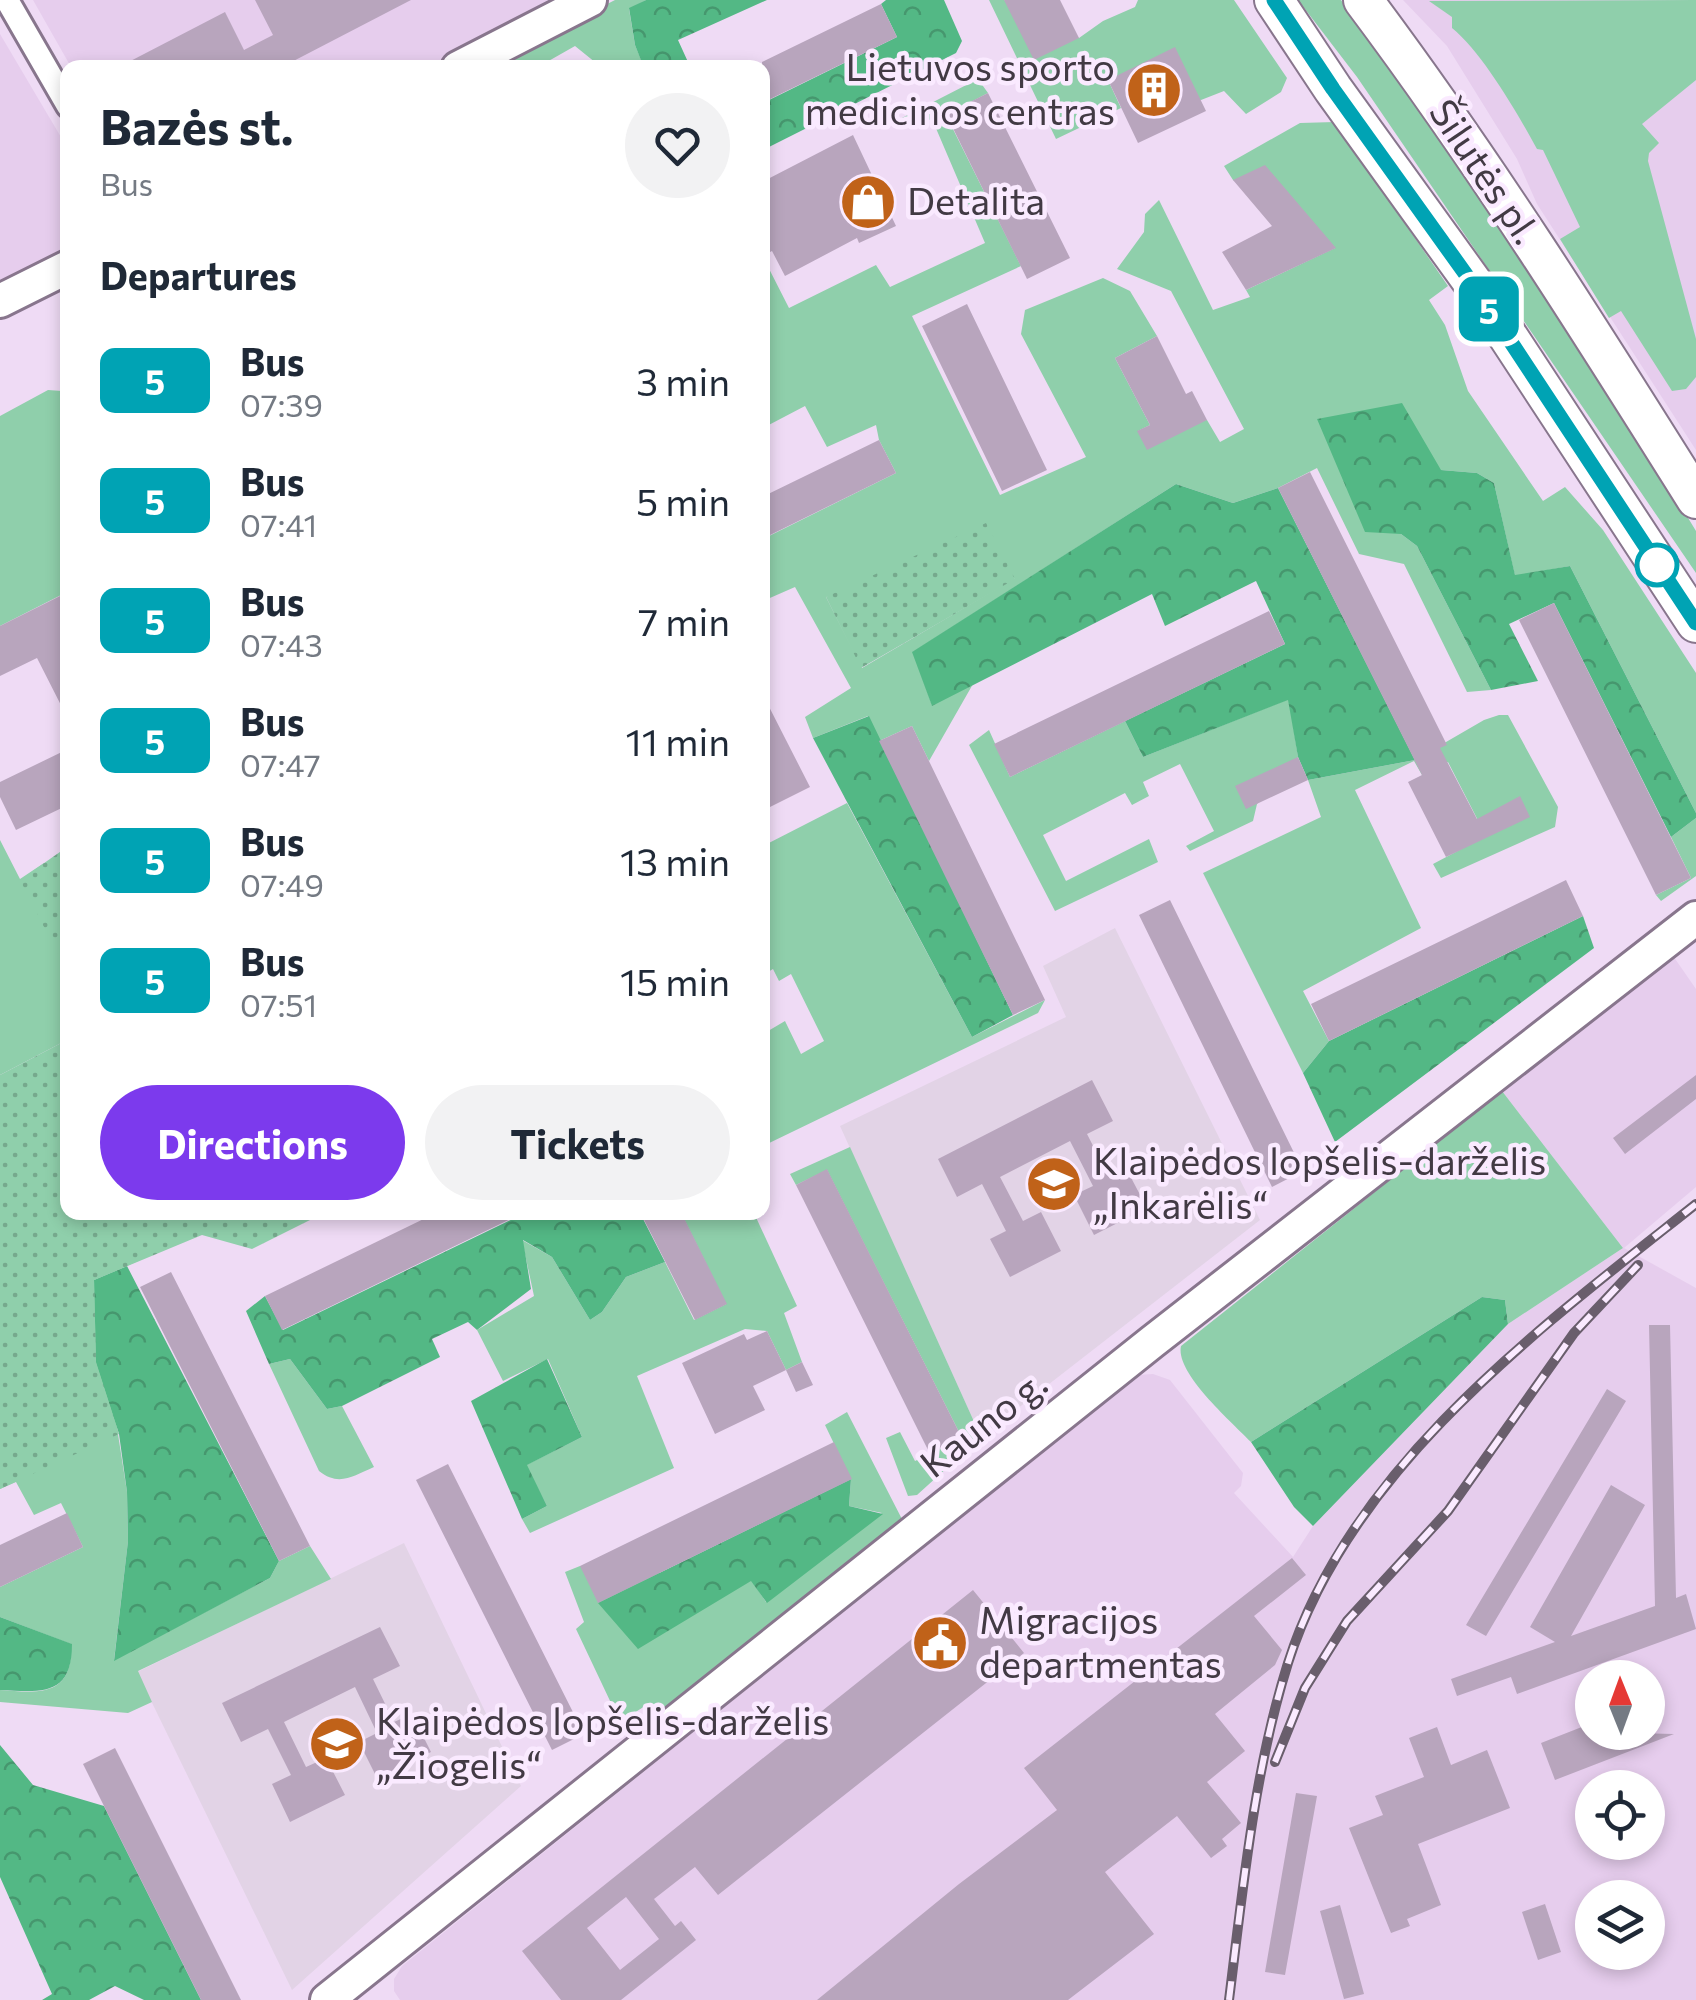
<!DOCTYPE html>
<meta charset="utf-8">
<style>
body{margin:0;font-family:Commissioner,sans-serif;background:#f2f2f3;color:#1f2937;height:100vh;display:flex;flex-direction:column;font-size:38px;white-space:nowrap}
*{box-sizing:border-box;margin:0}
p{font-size:32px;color:#747a83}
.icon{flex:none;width:55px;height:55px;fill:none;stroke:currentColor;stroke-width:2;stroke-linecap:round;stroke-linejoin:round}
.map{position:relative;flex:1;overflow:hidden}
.side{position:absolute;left:60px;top:60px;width:710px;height:1160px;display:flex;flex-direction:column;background:#fff;border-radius:20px;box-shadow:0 5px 15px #0003}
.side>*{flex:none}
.badge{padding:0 20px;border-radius:15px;font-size:35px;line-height:65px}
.needle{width:65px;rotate:359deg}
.tools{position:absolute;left:1575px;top:1660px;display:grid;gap:20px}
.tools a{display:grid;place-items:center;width:90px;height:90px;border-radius:50%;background:#fff;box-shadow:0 5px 15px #0003;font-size:50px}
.map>.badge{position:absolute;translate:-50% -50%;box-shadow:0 0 0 5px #fff}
h2{padding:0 40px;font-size:38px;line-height:90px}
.round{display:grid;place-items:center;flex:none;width:105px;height:105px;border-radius:52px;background:#f2f2f3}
.headline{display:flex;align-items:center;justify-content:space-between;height:170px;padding:0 40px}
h1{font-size:48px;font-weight:700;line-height:75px}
.primary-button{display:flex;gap:20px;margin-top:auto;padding:20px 40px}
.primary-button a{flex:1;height:115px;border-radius:60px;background:#7c3aed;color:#fff;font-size:40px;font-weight:700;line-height:115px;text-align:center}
.primary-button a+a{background:#f2f2f3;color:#1f2937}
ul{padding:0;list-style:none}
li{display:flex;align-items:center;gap:30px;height:120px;padding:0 40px}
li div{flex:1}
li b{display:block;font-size:38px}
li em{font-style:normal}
li .badge{min-width:110px;font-weight:700;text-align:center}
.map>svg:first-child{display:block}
.built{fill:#e6cded;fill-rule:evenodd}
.education{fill:#e2d3e6}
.grass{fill:#8fcfab;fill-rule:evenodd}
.forest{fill:url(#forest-crowns)}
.park{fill:url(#park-dots)}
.building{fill:#b8a5bd;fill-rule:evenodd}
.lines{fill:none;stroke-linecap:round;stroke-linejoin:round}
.street-casing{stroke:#88768d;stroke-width:28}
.secondary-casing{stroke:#88768d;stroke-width:38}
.primary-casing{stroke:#88768d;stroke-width:42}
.street{stroke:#fff;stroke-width:22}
.secondary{stroke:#fff;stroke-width:32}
.primary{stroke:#fff;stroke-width:38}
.rail-casing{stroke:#695e6c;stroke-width:10}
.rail{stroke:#faeaff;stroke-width:6;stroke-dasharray:19;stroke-linecap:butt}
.line-casing{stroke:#fff;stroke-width:22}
.line{stroke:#00a3b4;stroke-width:15}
.stop-dot{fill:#fff;stroke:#00a3b4;stroke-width:5}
.labels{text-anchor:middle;stroke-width:9;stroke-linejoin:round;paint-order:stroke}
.poi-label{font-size:38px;fill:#423a44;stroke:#faeaff;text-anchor:start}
.street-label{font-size:38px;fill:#423a44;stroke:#faeaff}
</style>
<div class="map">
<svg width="1696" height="2000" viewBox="0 0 1696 2000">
<defs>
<pattern id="forest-crowns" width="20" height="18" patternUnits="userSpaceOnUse" patternTransform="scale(2.5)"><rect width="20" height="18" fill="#53b885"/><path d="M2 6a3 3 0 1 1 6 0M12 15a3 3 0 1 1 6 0" fill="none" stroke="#46976e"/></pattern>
<pattern id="park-dots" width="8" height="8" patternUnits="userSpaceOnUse" patternTransform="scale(2.5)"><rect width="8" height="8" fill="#8fcfab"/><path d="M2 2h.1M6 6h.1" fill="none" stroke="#76a98d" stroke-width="1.8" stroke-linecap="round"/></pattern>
</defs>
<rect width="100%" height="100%" fill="#efdbf5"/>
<path class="built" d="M33 0H564L432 68 71 67Z
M1403 0H1696V450L1537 204 1517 159 1447 46Z
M0 34 68 149 67 250 0 285Z
M1671 953 1696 989V1187L1624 1248 1696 1288V2000H400L394 1991V1979L402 1966 1138 1375 1153 1374 1170 1380 1243 1473 1241 1486 1234 1493 1293 1557 1313 1526 1508 1324 1623 1248 1502 1091ZM1592 1678H1648V1732H1592ZM1592 1788H1648V1842H1592ZM1592 1898H1648V1952H1592Z"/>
<path class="education" d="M1115 928 1260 1220 981 1437 840 1126 1066 1017 1043 966Z
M404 1543 521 1786 292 1990 137 1672Z"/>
<path class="grass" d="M615 0H646L629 9 635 45 644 67H601L575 46 538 67 483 68Z
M989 0H1004L1079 38 1103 21 1135 7 1138 0H1234L1287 78 1281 92 1246 114 1224 91 1201 100 1108 80 1121 108 1056 139Z
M1298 0H1341L1526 259 1600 373 1696 531V573L1357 77Z
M1696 0V80L1642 124 1659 143 1649 153 1648 161 1696 339V377L1686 389 1672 391 1621 311 1609 318 1560 239 1580 227 1543 150 1537 149C1518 114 1482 52 1452 28V17L1429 1Z
M978 79 988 93 946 115 1021 266 912 316 1000 495 1086 457 1021 334 1025 310 1103 278 1130 291 1157 336 1115 358 1150 425 1138 431 1207 420 1220 442 1244 429 1171 291 1117 269 1144 232 1145 214 1159 200 1213 310 1250 297 1246 290 1335 248 1233 180 1224 166 1300 123 1335 122 1448 286 1429 300 1445 325 1468 391 1543 501 1565 487 1603 530 1696 673V813L1570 566 1515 576 1494 483 1477 473 1441 470 1401 534 1417 546 1491 690 1467 692 1404 564 1359 554 1317 468 1278 488 1233 503 1176 484 913 652 932 705 973 684 929 761 912 726 879 741 868 716 813 738 805 717 851 688 795 587 763 601V539L896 473 879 440 876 425 827 447 805 406 763 428 762 255 789 308 876 265 890 287 985 243 932 119 905 127 902 118ZM1015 578 862 668 826 597Z
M48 390 62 391 68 402 67 592 0 626V416Z
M1289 699 1298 757 1257 804 1253 821 1190 851 1186 846 1214 831 1180 764 1143 782 1149 796 1132 805 1125 793 1043 835 1066 881 1149 839 1158 862 1055 911 969 745 989 730 1010 777 1125 721 1143 757Z
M1499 715H1508L1558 807 1555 827 1441 878 1433 864 1486 836 1448 762 1422 775 1414 761 1355 790 1421 928 1303 991 1329 1041 1303 1073 1203 873 1321 817 1308 780 1415 760 1484 720Z
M847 803 972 1037 1045 1000 1038 1013 763 1146V1034L785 1021 801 1054 824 1041 791 974 779 981 773 969 763 975V846Z
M1696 818V876L1661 901 1656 895 1691 878 1671 837Z
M0 840 20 879 44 863 68 909 67 1040 0 1075Z
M1502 1091 1623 1248 1508 1324 1505 1300 1482 1297 1251 1442C1232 1422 1175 1373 1181 1346Z
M850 1147 981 1437 917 1495 908 1496 886 1438 900 1432 915 1461 962 1438 827 1170 796 1185 790 1174Z
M687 1212 754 1213 797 1306 784 1313 802 1362 786 1370 767 1331 745 1329 637 1376 674 1468 530 1533 522 1519 547 1506 526 1465 582 1437 548 1359 503 1381 477 1330 534 1296 522 1240 552 1257 590 1320 602 1312 626 1277 665 1262 694 1320 726 1304 682 1215Z
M138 1261 94 1280 127 1492 128 1541 114 1660 270 1578 279 1561 310 1546 331 1579 138 1671 152 1702 128 1713 0 1702V1690C40 1693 73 1697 71 1644L0 1617V1587L83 1547 61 1503 34 1515 16 1482 0 1489V1370L78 1274Z
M290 1359 327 1409 342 1406 374 1467C353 1476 339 1487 319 1471L269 1364Z
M847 1412 905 1525 654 1722 645 1706 620 1722 576 1629 584 1622 565 1572 580 1566 752 1581 766 1602 882 1513 849 1506 851 1479 825 1425Z"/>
<path class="forest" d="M646 0H767L678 40 688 62 683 67 644 68 635 45 629 8Z
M886 0H944L962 41 956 53 763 150V103L897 37 881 4Z
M1402 403 1441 470 1477 473 1494 483 1515 575 1570 566 1696 813V818L1671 837 1554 603 1509 624 1538 681 1491 690 1417 546 1401 534 1365 532 1317 419Z
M1176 484 1233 503 1278 488 1415 760 1308 780 1298 757 1288 700 1143 757 1125 721 1285 644 1256 581 1165 626 1152 594 932 706 912 652Z
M869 716 1013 1015 972 1037 813 738Z
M1583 916 1594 948 1335 1142 1303 1073 1329 1041Z
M525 1213H640L665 1262 626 1277 602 1312 590 1320 552 1257 523 1240 531 1289 477 1330 468 1322 432 1339 440 1357 342 1406 327 1409 290 1359 269 1364 246 1311 265 1296 283 1330Z
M127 1266 279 1561 270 1578 114 1661 128 1541 127 1492 119 1434 96 1363 94 1280Z
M1482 1297 1505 1300 1508 1324 1313 1526 1294 1507 1251 1442Z
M547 1359 582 1437 527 1465 547 1506 522 1519 471 1401Z
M851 1479 849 1506 883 1514 767 1603 751 1581 638 1649 598 1603Z
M0 1617 72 1644C72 1697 41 1692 0 1690Z
M0 1745 33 1785 104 1806 201 2000H144L115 1986 89 2000H42L52 1994 0 1877Z"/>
<path class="park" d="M986 523 1015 579 861 668 826 597Z
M67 847V972L20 880Z
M67 1040 68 1212 324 1213 252 1249 202 1235 94 1280 96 1362 119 1434 0 1489V1075Z"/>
<path class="building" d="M255 0H411L280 68H117L225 12 244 50 273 35Z
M1004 0H1060L1079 38 1034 60Z
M881 4 897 37 762 103V62Z
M1175 47 1206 111 1138 143 1108 80Z
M988 93 1070 258 1027 279 946 114Z
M853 135 896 226 859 243 857 238 785 276 772 251 762 256V182Z
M1265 165 1336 248 1246 290 1222 252 1272 226 1233 180Z
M967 304 1047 470 1002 491 922 326Z
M1157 336 1186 394 1192 391 1207 420 1147 450 1137 431 1150 425 1115 358Z
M879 440 896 473 762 539V497Z
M1310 472 1447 745 1440 748 1477 819 1520 796 1530 817 1446 857 1408 782 1422 775 1278 488Z
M68 592V719L37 658 0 676V626Z
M1554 603 1691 878 1656 895 1519 620Z
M1269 611 1285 644 1010 777 994 744Z
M762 693 810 787 762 811Z
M912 726 1045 1000 1013 1015 879 741Z
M68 749V805L16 830 0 797V782Z
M1298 757 1308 780 1246 809 1235 786Z
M1566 880 1583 916 1329 1041 1311 1004Z
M1170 900 1303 1171 1272 1187 1139 915Z
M1696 1075V1099L1625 1154 1613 1138Z
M1092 1080 1113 1121 1087 1134 1110 1179 1127 1170 1147 1208 1094 1235 1074 1195 1093 1186 1070 1141 1000 1177 1023 1221 1041 1212 1061 1251 1010 1277 990 1239 1006 1231 982 1184 957 1197 938 1159Z
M827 1169 962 1438 930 1454 796 1185Z
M438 1212H525L282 1330 265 1296Z
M640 1212H681L727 1304 695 1320Z
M171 1272 310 1546 279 1561 140 1287Z
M1649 1325H1670L1676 1598 1686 1594 1696 1629 1517 1694 1511 1677 1457 1696 1451 1679 1555 1642 1530 1627 1611 1485 1645 1505 1571 1636 1655 1606Z
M767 1331 786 1370 802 1362 813 1385 796 1392 786 1370 753 1386 765 1410 715 1434 682 1363 744 1334 747 1340Z
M1607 1389 1626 1401 1486 1636 1466 1625Z
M834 1442 852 1479 598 1603 580 1566Z
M448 1464 584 1734 552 1750 416 1480Z
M67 1513 83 1547 0 1587V1545Z
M1292 1558 1306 1575 1254 1616 1282 1650 1275 1665 1215 1714 1245 1751 1207 1782 1241 1823 1222 1839 1227 1846 1211 1858 1177 1816 1105 1872 1154 1934 1068 2000H817L959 1884 1057 1810 1024 1768Z
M973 1590 1024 1653 718 1895 695 1867 654 1899 675 1926 681 1921 696 1940 621 2000H561L522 1951ZM626 1897 659 1939 620 1970 587 1928Z
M380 1627 400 1666 373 1679 394 1722 412 1714 431 1752 377 1778 359 1742 377 1733 355 1687 284 1722 306 1767 326 1758 345 1795 290 1822 272 1784 291 1775 268 1729 241 1742 222 1703Z
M1592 1723V1732L1674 1734 1555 1780 1541 1743Z
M1437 1727 1451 1765 1487 1750 1510 1808 1418 1844 1441 1905 1407 1919 1410 1926 1391 1933 1349 1828 1383 1815 1375 1796 1424 1777 1409 1738Z
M115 1748 241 2000H201L83 1764Z
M1296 1793 1317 1796 1285 1975 1265 1972Z
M1545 1904 1561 1952 1538 1960 1522 1912Z
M1340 1905 1364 1994 1344 1999 1320 1911Z"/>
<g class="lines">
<g class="street-casing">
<path id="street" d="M7 0 68 106"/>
</g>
<g class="secondary-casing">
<path id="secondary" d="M458 68 590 0
M0 301 68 267
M327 2000 1152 1342 1696 918"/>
</g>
<g class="primary-casing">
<path id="primary" d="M1274 0 1333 89 1473 283 1696 623
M1363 0C1483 160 1590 330 1696 499"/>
</g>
<use href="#street" class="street"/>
<use href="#secondary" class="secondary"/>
<use href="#primary" class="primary"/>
<g class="rail-casing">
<path id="rail" d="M1275 1762 1305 1688 1347 1621 1448 1511 1574 1333 1638 1265
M1229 2000C1243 1888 1254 1771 1288 1663 1350 1467 1541 1327 1696 1204"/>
</g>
<use href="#rail" class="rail"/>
</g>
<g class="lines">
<g class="line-casing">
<path id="line" d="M1274 0 1333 89 1472 283 1696 623"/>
</g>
<use href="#line" class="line"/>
</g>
<defs>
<g id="building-disc" transform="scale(2.875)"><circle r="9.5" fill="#c06219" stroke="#faeaff"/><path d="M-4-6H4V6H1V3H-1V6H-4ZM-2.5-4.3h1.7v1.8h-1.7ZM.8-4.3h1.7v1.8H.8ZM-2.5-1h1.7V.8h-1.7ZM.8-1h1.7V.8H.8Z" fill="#fff"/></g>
<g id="shop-disc" transform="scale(2.875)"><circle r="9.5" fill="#c06219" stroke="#faeaff"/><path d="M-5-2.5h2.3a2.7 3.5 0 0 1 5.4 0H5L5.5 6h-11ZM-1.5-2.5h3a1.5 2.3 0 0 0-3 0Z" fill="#fff"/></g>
<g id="school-disc" transform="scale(2.875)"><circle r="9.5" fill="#c06219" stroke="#faeaff"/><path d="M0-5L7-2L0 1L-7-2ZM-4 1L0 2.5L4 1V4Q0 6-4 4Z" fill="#fff"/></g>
<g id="civic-disc" transform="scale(2.875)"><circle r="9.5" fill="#c06219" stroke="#faeaff"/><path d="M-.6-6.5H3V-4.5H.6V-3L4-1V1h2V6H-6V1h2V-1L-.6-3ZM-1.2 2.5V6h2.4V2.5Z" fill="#fff"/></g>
</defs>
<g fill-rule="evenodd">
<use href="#building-disc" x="1154" y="90"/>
<use href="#shop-disc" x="868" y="202"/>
<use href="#school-disc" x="1054" y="1184"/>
<use href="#civic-disc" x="940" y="1643"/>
<use href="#school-disc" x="337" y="1744"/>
</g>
<circle class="stop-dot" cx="1657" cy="565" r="20"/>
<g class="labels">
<g class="poi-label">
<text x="1115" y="81" text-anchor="end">Lietuvos sporto<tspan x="1115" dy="44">medicinos centras</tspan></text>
<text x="907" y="215">Detalita</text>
<text x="1093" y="1175">Klaipėdos lopšelis-darželis<tspan x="1093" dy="44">„Inkarėlis“</tspan></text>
<text x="979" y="1634">Migracijos<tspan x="979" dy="44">departmentas</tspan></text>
<text x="376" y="1735">Klaipėdos lopšelis-darželis<tspan x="376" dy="44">„Žiogelis“</tspan></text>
</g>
<g class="street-label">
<text transform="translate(1484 172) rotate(56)" y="13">Šilutės pl.</text>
<text transform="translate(984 1424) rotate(-38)" y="13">Kauno g.</text>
</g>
</g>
</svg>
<div class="tools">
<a><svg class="needle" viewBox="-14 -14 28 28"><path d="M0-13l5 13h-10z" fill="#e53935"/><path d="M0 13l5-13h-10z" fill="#747a83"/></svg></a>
<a><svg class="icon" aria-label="locate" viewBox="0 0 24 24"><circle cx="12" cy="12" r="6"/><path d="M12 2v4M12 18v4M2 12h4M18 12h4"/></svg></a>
<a><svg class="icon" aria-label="layers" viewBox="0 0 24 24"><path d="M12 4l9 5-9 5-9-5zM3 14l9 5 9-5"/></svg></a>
</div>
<b class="badge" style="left:1489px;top:309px;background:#00a3b4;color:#fff">5</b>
<section class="side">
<div class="headline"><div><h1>Bazės st.</h1><p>Bus</p></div><a class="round"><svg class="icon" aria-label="heart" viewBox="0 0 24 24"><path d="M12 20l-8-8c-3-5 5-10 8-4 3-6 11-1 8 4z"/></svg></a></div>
<h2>Departures</h2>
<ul>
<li><span class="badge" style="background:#00a3b4;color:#fff">5</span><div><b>Bus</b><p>07:39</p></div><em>3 min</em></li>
<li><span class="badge" style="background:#00a3b4;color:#fff">5</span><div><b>Bus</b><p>07:41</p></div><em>5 min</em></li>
<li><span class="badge" style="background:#00a3b4;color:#fff">5</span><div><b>Bus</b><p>07:43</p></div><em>7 min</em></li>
<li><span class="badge" style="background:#00a3b4;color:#fff">5</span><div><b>Bus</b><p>07:47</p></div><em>11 min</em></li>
<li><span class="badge" style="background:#00a3b4;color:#fff">5</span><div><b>Bus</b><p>07:49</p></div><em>13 min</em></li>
<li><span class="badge" style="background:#00a3b4;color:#fff">5</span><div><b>Bus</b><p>07:51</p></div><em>15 min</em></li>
</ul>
<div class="primary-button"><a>Directions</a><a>Tickets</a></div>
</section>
</div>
